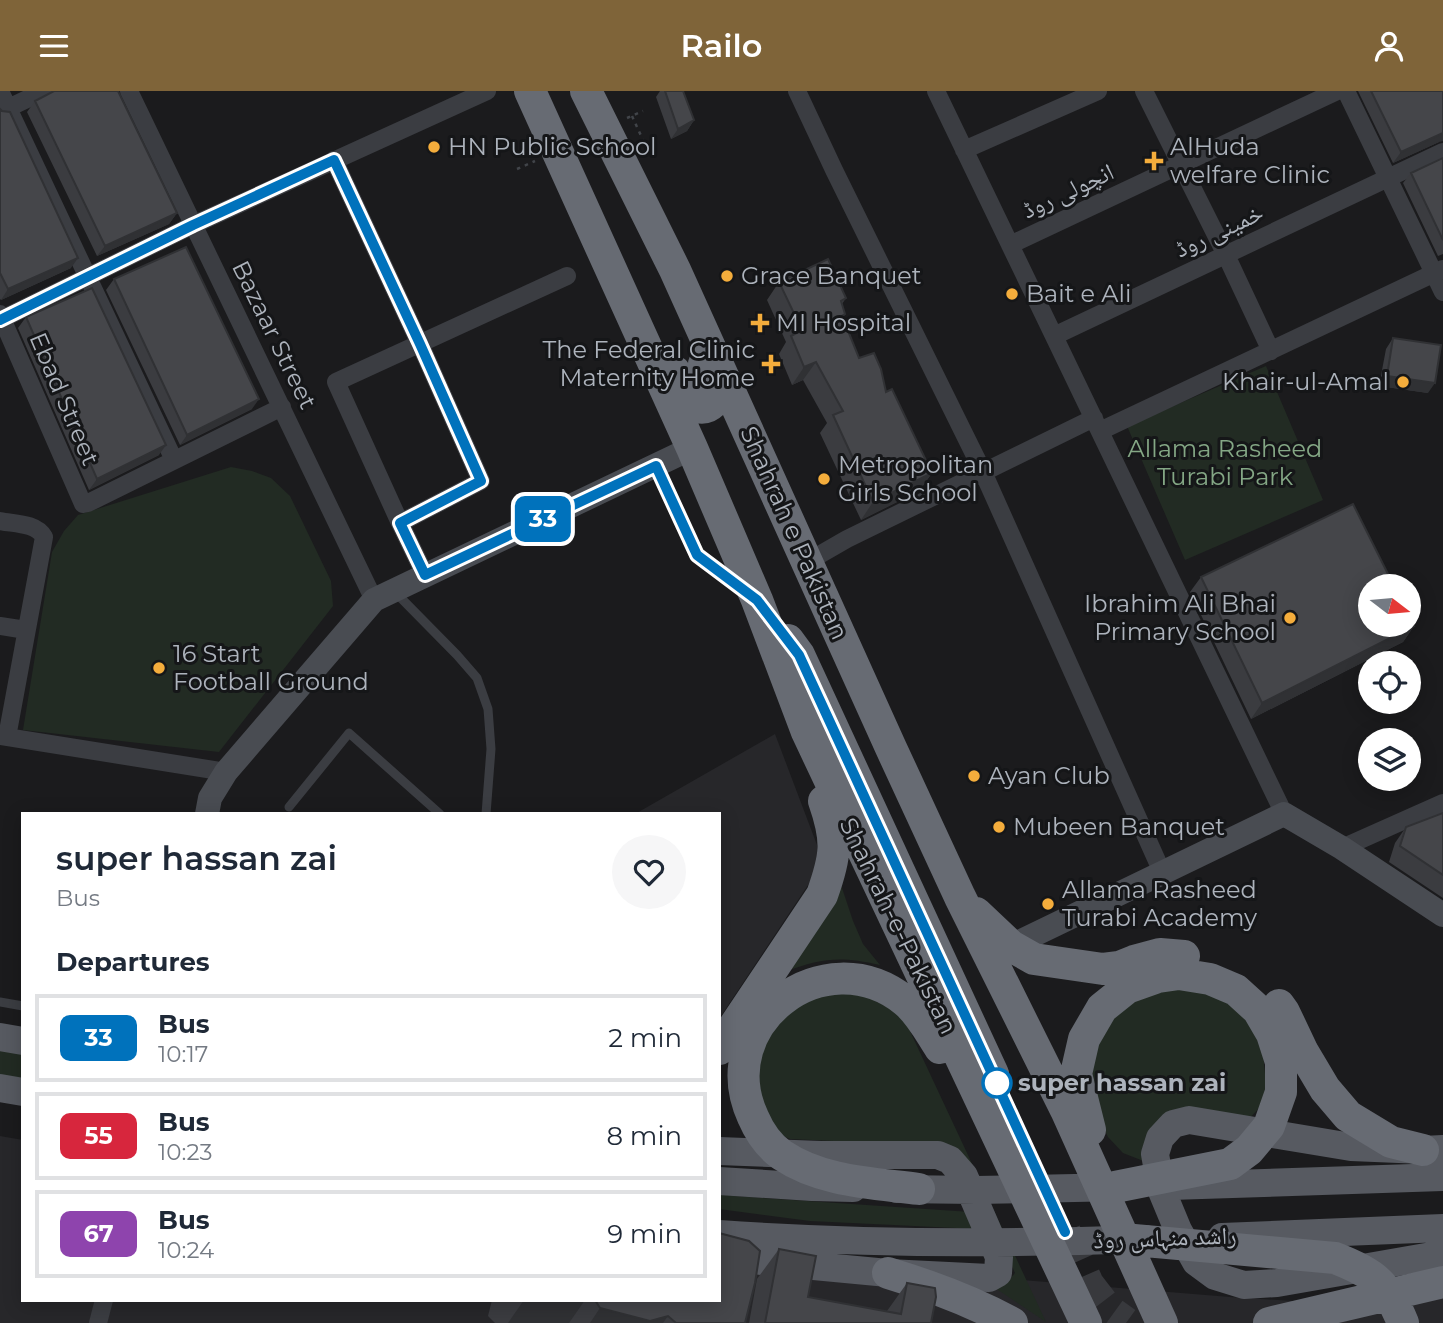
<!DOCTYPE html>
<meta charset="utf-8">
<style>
body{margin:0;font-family:Montserrat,"Noto Naskh Arabic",sans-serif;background:#f6f6f7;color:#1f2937;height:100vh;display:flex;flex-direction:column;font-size:26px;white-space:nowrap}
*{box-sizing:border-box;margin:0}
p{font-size:23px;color:#747a83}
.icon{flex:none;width:38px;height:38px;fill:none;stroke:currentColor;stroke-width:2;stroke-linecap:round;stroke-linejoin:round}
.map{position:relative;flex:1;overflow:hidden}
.sheet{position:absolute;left:21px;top:721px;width:700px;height:490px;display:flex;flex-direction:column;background:#fff;border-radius:0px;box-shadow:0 4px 18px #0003}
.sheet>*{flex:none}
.badge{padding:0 14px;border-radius:10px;font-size:24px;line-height:46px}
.needle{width:46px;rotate:106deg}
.tools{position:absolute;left:1358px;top:483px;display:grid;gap:14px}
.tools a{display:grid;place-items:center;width:63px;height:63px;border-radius:50%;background:#fff;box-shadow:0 4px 18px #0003;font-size:35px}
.map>.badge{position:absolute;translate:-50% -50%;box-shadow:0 0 0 4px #fff}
h2{padding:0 35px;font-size:26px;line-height:63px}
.round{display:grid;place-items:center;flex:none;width:74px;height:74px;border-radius:37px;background:#f6f6f7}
.head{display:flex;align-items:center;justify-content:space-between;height:119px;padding:0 35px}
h1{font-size:33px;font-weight:600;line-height:52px}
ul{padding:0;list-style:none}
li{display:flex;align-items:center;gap:21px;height:88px;margin:0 14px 10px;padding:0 21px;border:4px solid #e0e1e3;border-radius:0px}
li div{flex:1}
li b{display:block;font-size:26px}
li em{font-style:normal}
li .badge{min-width:77px;font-weight:700;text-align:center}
header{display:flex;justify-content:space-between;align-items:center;height:91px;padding:0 35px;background:#7f6439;color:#fff;font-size:32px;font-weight:600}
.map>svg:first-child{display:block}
.built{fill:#27272a}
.green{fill:#222b23}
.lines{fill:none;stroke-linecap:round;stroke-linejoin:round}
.highway-tunnel{stroke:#38393d;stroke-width:32;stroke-dasharray:32 16;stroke-linecap:butt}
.path{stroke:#414449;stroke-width:2.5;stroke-dasharray:3.5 5;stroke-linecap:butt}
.lane{stroke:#3b3d42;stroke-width:9}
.street{stroke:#3b3d42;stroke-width:18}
.secondary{stroke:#494c52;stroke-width:24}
.primary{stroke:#575a61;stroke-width:28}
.highway{stroke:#676b73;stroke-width:32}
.wall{fill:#3b3c40}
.shaded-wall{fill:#303134}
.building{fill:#45464a;stroke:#303134;stroke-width:2}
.line-casing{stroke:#fff;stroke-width:16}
.line{stroke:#0072bc;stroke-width:10}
.poi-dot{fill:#f4ad3c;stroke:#151618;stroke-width:2.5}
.stop-dot{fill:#fff;stroke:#0072bc;stroke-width:3.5}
.labels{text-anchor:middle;stroke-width:6;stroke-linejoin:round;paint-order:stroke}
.poi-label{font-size:24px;fill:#adb3bc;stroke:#151618;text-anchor:start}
.street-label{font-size:24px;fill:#adb3bc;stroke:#151618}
.park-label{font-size:24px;fill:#84a785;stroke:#151618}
.stop-label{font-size:24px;font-weight:bold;fill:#adb3bc;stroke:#151618;text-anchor:start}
</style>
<header><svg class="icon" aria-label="menu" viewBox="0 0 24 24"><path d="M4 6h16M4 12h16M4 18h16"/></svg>Railo<svg class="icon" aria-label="person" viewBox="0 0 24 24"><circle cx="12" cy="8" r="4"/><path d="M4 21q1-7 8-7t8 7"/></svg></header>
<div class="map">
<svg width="1443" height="1232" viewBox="0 0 1443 1232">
<rect width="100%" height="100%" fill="#1b1b1d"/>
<path class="built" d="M775 643 817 754 819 766 814 785 719 928V723H635Z
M0 1045 23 1049V1209H719V1164L1230 1206 1373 1215 1443 1198V1232H0Z"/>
<path class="green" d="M1266 275 1323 409 1185 469 1127 335Z
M231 376 252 380 271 387 290 405 331 490 333 515 219 661 23 639 52 461 64 440 78 424Z
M841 794 853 830 863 853 880 874C839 865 823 867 784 881Z
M842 894 902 923 1046 1231 992 1195 1007 1191 1015 1182 966 1074 898 1053 790 1048 776 1042 762 1019 754 986 761 959 784 918Z
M1183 896C1200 901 1219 905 1234 917 1245 926 1258 943 1262 957 1264 962 1264 969 1264 974 1267 996 1267 1014 1247 1029L1197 1019 1146 1071 1123 1062 1108 1046 1089 1006V959L1123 910Z
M0 955 23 959V990L0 986Z
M719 1103 734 1105 971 1121 977 1138 810 1130 719 1118Z"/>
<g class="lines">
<path class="highway-tunnel" d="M1065 1141 1088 1193 1108 1219 1126 1232"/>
<path class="path" d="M632 25 648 60 645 61
M627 27 643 20
M517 78 535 70"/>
<path class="lane" d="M656 375 697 464 739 496
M395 501 457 564 477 587 488 618 491 658 486 723
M289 716 349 642 440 723
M0 911 23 915"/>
<path class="street" d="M0 0 174 369
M129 0 374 509
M797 0 834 79 983 381 1162 781
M936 0 1284 723
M1144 0 1226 164 1271 260
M1346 0 1443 201
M0 21 44 0
M964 59 1098 0
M334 69 420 253 481 390 400 432 425 484
M1010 154 1337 0
M0 223 83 413 88 412 282 316
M0 229 193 134 487 0
M1054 245 1443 61
M1100 340 1443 178
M0 430C15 433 36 432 44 446L7 646
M400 432 336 291 567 185
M807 471 847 448 1094 327
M0 535 26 539
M0 645 226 681
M1342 757 1443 712
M98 1232 104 1209"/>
<path class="secondary" d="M207 723 210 707 226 681 374 509 692 357
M1011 855 1284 723 1342 757 1443 824"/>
<path class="primary" d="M0 946 23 950
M0 997 23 1001
M1443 1058 1423 1059 1351 1056 1189 1029 1173 1033 1160 1047 1155 1063 1161 1098 1178 1139 1196 1171 1215 1185 1244 1194 1277 1192 1443 1163
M719 1060 821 1064H938L950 1069 964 1085 999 1166 998 1182 989 1187 888 1182 719 1166
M719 1090 812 1096 853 1097
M1170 1095 1443 1086
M897 1098 976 1099 1122 1096
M719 1143C862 1153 1004 1153 1146 1148
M1222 1146 1443 1137"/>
<path class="highway" d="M530 0 692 357 757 509 807 641 1086 1232
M586 0 675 179 891 657 960 806 1066 1019 1162 1232
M675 281C680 290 684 303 690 311 700 323 719 315 715 299 713 290 707 281 704 273
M788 549 799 564 993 983
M976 822 1011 855 1034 868 1103 878 1119 876 1134 870 1160 863 1184 865
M1279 914 1284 921 1303 961 1325 998 1348 1025 1391 1051 1423 1059
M719 958 822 804C836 765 838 750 824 710
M1090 1039 1076 983 1084 948 1102 917 1127 897 1158 886 1179 883 1210 888 1236 899 1258 919 1272 943 1281 971V1001L1269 1035 1249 1059 1230 1073 1115 1096
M919 1098C873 1092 822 1091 782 1064 769 1055 759 1040 753 1026 710 933 824 845 905 910 920 922 930 942 940 957
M1134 1149 1335 1167C1374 1182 1387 1192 1403 1232
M888 1182C931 1195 972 1210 1012 1232
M1269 1232 1443 1191"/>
</g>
<path class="wall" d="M660 0H683L694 29 687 40 671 48 656 6Z
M1358 0H1443L1439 51 1393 72Z
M35 10 177 122 169 133 97 165 27 21Z
M0 18 71 177 1 209 0 208Z
M1443 67V163L1438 165 1403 92 1411 82Z
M114 188 252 318 180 354 106 199Z
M779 191 846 207 842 213 845 223 843 227 859 267 886 301 932 382 919 400 861 429 820 342 827 332 803 289 792 294 779 263 786 251 767 209Z
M26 226 159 364 89 399 18 237Z
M1393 247 1428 302 1379 295 1386 258Z
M1201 486 1414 535 1403 551 1251 628 1190 501Z
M1443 722V807L1389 771 1395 752 1406 736Z
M779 1158 808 1206 887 1220 907 1192 931 1232H749L757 1188Z
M492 1209H719L745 1232H495L488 1225Z"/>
<path class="shaded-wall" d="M694 29 687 40 671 48 678 38Z
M1443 42V50L1439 51 1393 72 1401 61Z
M177 122 169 133 97 165 105 155Z
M78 167 71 177 1 209 8 198Z
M816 271 803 289 792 294 804 276Z
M1387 285 1435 292 1428 302 1379 295Z
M259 308 252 318 180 354 187 344Z
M166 354 159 364 89 399 97 388Z
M932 382 919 400 861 429 873 411Z
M1414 535 1403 551 1251 628 1262 612Z
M524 1209H585L569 1232H508Z
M600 1217 668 1225 663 1232H590Z"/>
<path class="building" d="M54 0H118L177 122 105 155 35 10Z
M665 0H683L694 29 678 38Z
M1371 0H1443V42L1401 61Z
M0 18 2 20 10 21 78 167 8 198 0 182Z
M1443 67V149L1411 82Z
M186 156 259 308 187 344 114 188Z
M828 168 846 207 841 210 845 223 842 225 859 267 874 262 881 278 886 301 892 298 932 382 873 411 833 324 843 320 816 271 804 276 791 245 802 239 779 191Z
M92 197 166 354 97 388 26 226Z
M1393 247 1441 254 1435 292 1387 285Z
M1353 413 1394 495H1370V534H1409V526L1414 535 1262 612 1201 486Z
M1443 722V784L1400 755 1406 736Z
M719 1142 749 1150 760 1160 755 1192 745 1232H676L668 1225 650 1230 600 1217 595 1209H719Z
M779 1158 816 1165 808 1206 901 1223 907 1192 935 1197 936 1206 931 1232H765Z"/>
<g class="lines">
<g class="line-casing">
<path id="line" d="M0 229 193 134 334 69 420 253 481 390 400 432 425 484 656 375 697 464 757 509 799 564 1065 1141"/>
</g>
<use href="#line" class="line"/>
</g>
<g class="poi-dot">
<circle cx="434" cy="56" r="7"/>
<path d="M1150.5 59.5h7v7h7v7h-7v7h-7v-7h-7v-7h7z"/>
<circle cx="727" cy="185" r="7"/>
<circle cx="1012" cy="203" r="7"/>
<path d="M756.5 221.5h7v7h7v7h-7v7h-7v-7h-7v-7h7z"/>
<path d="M767.5 262.5h7v7h7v7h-7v7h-7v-7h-7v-7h7z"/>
<circle cx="1403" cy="291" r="7"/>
<circle cx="824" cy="388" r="7"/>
<circle cx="1290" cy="527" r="7"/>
<circle cx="159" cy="577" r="7"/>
<circle cx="974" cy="685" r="7"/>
<circle cx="999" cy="736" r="7"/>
<circle cx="1048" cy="813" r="7"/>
</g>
<circle class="stop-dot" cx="997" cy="992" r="14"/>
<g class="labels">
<g class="poi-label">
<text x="448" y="64">HN Public School</text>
<text x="1170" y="64">AlHuda<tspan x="1170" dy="28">welfare Clinic</tspan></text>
<text x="741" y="193">Grace Banquet</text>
<text x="1026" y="211">Bait e Ali</text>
<text x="776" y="240">MI Hospital</text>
<text x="755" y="267" text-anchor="end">The Federal Clinic<tspan x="755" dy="28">Maternity Home</tspan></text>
<text x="1389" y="299" text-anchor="end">Khair-ul-Amal</text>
<text x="838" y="382">Metropolitan<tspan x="838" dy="28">Girls School</tspan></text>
<text x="1276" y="521" text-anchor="end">Ibrahim Ali Bhai<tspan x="1276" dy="28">Primary School</tspan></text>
<text x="173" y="571">16 Start<tspan x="173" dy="28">Football Ground</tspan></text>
<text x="988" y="693">Ayan Club</text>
<text x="1013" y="744">Mubeen Banquet</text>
<text x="1062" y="807">Allama Rasheed<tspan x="1062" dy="28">Turabi Academy</tspan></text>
</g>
<g class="street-label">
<text transform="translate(1068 100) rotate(-25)" y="8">انچولی روڈ</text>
<text transform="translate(1219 140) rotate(-25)" y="8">خمینی روڈ</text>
<text transform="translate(274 244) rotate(64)" y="8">Bazaar Street</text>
<text transform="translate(64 308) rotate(67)" y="8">Ebad Street</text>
<text transform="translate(794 442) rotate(66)" y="8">Shahrah e Pakistan</text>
<text transform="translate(898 835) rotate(64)" y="8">Shahrah-e-Pakistan</text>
<text transform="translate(1165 1147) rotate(-2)" y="8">راشد منہاس روڈ</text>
</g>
<g class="park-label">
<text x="1225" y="366">Allama Rasheed<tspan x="1225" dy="28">Turabi Park</tspan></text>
</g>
<g class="stop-label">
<text x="1018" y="1000">super hassan zai</text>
</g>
</g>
</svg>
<div class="tools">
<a><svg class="needle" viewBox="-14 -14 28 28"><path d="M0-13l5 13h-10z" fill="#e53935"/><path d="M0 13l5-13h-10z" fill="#747a83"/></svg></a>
<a><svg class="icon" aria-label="locate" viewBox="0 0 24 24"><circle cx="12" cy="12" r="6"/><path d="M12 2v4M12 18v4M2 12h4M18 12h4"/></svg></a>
<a><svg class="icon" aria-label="layers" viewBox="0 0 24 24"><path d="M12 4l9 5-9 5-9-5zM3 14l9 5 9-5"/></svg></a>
</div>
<b class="badge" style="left:543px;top:428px;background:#0072bc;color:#fff">33</b>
<section class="sheet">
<div class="head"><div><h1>super hassan zai</h1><p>Bus</p></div><a class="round"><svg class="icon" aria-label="heart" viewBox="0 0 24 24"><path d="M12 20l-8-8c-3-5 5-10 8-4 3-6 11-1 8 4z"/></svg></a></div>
<h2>Departures</h2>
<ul>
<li><span class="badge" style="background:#0072bc;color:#fff">33</span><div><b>Bus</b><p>10:17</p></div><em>2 min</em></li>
<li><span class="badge" style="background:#d7263d;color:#fff">55</span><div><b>Bus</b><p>10:23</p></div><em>8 min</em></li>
<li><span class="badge" style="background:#8e44ad;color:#fff">67</span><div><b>Bus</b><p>10:24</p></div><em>9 min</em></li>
</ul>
</section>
</div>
